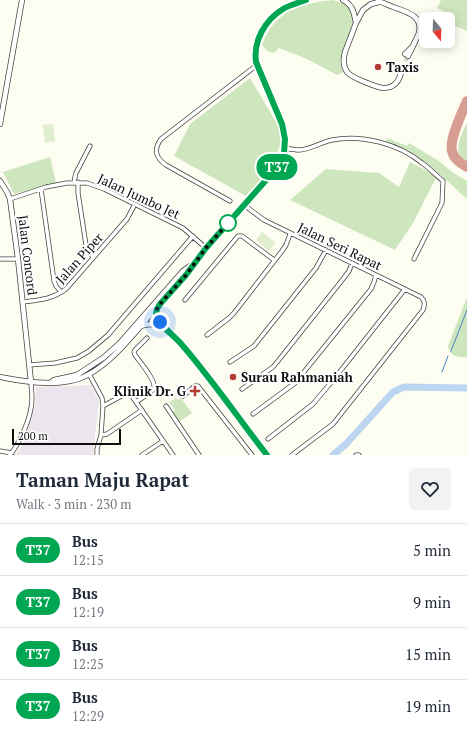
<!DOCTYPE html>
<meta charset="utf-8">
<style>
body{margin:0;font-family:"PT Serif",serif;background:#f2f2f3;color:#1f2937;height:100vh;display:flex;flex-direction:column;font-size:15px;white-space:nowrap}
*{box-sizing:border-box;margin:0}
p{font-size:13px;color:#747a83}
.icon{flex:none;width:22px;height:22px;fill:none;stroke:currentColor;stroke-width:2;stroke-linecap:round;stroke-linejoin:round}
.map{position:relative;height:455px;overflow:hidden}
.sheet{display:flex;flex-direction:column;background:#fff;flex:1}
.sheet>*{flex:none}
.badge{padding:0 8px;border-radius:13px;font-size:14px;line-height:26px}
.needle{width:26px;rotate:161deg}
.tools{position:absolute;left:419px;top:12px;display:grid;gap:8px}
.tools a{display:grid;place-items:center;width:36px;height:36px;border-radius:6px;background:#fff;box-shadow:0 2px 10px #0003;font-size:20px}
.scale{position:absolute;left:12px;bottom:10px;width:109px;box-sizing:border-box;padding-left:4px;border:2px solid #0f0f0f;border-top:0;font-size:11px;line-height:14px;white-space:nowrap;color:#0f0f0f;-webkit-text-stroke:3px #fff;paint-order:stroke}
.you{position:absolute;width:20px;height:20px;margin:-10px;border:3px solid #fff;border-radius:50%;background:#1a73e8;box-shadow:0 0 0 6px #1a73e833}
.map>.badge{position:absolute;translate:-50% -50%;box-shadow:0 0 0 2px #fff}
.round{display:grid;place-items:center;flex:none;width:42px;height:42px;border-radius:6px;background:#f2f2f3}
.summary{display:flex;align-items:center;justify-content:space-between;height:68px;padding:0 16px}
h1{font-size:19px;font-weight:700;line-height:30px}
ul{padding:0;list-style:none}
li{display:flex;align-items:center;gap:12px;height:52px;padding:0 16px;border-top:1px solid #e0e1e3}
li div{flex:1}
li b{display:block;font-size:15px}
li em{font-style:normal}
li .badge{min-width:44px;font-weight:700;text-align:center}
.map>svg:first-child{display:block}
.industrial{fill:#ede5ed}
.green{fill:#cee6be}
.pitch{fill:#e0eecf}
.lines{fill:none;stroke-linecap:round;stroke-linejoin:round}
.stream{stroke:#4983c1;stroke-width:1}
.river{stroke:#bcd6f1;stroke-width:7}
.taxiway{stroke:#d89d93;stroke-width:10}
.tertiary-tunnel{stroke:#dad9d0;stroke-width:4.5;stroke-dasharray:4.5 2;stroke-linecap:butt}
.minor-casing{stroke:#424242;stroke-width:5}
.tertiary-casing{stroke:#424242;stroke-width:6}
.minor{stroke:#fff;stroke-width:3.5}
.tertiary{stroke:#fff;stroke-width:4.5}
.line-casing{stroke:#fff;stroke-width:9}
.line{stroke:#00a651;stroke-width:6}
.walk{stroke:#0f0f0f;stroke-width:4;stroke-dasharray:0 7.2}
.poi-dot{fill:#b33d34;stroke:#fff;stroke-width:1.5}
.stop-dot{fill:#fff;stroke:#00a651;stroke-width:2}
.labels{text-anchor:middle;stroke-width:4;stroke-linejoin:round;paint-order:stroke}
.poi-label{font-size:13px;font-weight:bold;fill:#0f0f0f;stroke:#fff;text-anchor:start}
.street-label{font-size:13px;fill:#0f0f0f;stroke:#fff}
</style>
<div class="map">
<svg width="467" height="455" viewBox="0 0 467 455">
<rect width="100%" height="100%" fill="#fefdf2"/>
<path class="industrial" d="M91 385 99 401 93 455H15L22 446 35 405 36 387Z"/>
<path class="green" d="M333 0 342 3 349 7 353 16V25L342 52 340 62 343 71 342 73 337 75 307 59 279 48 274 53 267 51 262 45C264 40 266 34 270 29 283 8 311 2 333 0Z
M441 0H467V31L453 25 455 18 454 17 437 8Z
M250 78 279 127 281 142 274 164 246 196 174 156 190 124Z
M467 122V162C450 154 462 134 467 122Z
M387 138 407 146 409 143 439 161 452 172 467 181V199C455 189 445 177 432 168 418 157 402 149 386 142Z
M50 157 56 183 14 194 3 172Z
M410 162 437 176 413 223 395 250 290 200 326 169 379 173 399 187Z
M467 297V357C458 358 449 356 448 346Z
M176 398 178 400 181 398 192 413 179 422 172 412 175 410 169 402Z"/>
<path class="pitch" d="M53 124 55 141 45 143 43 125Z
M262 232 276 243 269 251 256 240Z"/>
<g class="lines">
<path class="stream" d="M451 351 467 310
M442 372 448 356"/>
<path class="river" d="M333 455 346 444 393 392 404 387 467 388"/>
<path class="taxiway" d="M467 101C462 113 449 139 452 151 454 159 460 163 467 167"/>
<path class="tertiary-tunnel" d="M402 67 408 56"/>
<g class="minor-casing">
<path id="minor" d="M285 148C290 149 295 150 300 150 311 149 322 142 332 140 362 134 399 144 422 163 429 168 436 175 443 181L442 203 414 259
M78 182V193L86 245 88 250 93 257
M74 183 75 177 76 173 90 146
M41 189 54 281 56 286 61 292
M10 199 46 187 67 183H87L104 189 183 228 206 248
M230 201 166 165C156 158 153 150 161 139L257 65
M244 205 264 220 421 297C425 301 425 304 423 310L333 424 292 455
M0 259H18
M185 300 238 236H242L274 260
M23 302C39 300 53 299 66 289L127 219 135 204
M207 335 229 318 234 313 282 251 286 245 290 234
M230 362 254 346 258 341 316 268 326 250
M29 365 55 363 77 358 89 351 108 335 193 236
M89 374 102 398 103 406 101 435 97 449V455
M242 389 273 367 278 361 343 279 349 271 352 263
M183 396 195 386H198L252 455
M136 402C140 399 153 392 154 388 156 380 139 361 135 355L134 352 135 350 147 338
M103 406 127 393 129 392 173 455
M166 406 199 455
M253 414 295 383 371 289 374 282 376 275
M101 435 107 434 142 410
M268 439 313 404 334 379 405 289
M0 451 12 453
M10 455C21 441 32 416 32 398 32 393 31 387 31 382
M142 455 163 441
M356 455H359"/>
</g>
<g class="tertiary-casing">
<path id="tertiary" d="M343 0C353 5 354 13 356 23
M378 1C384 3 390 6 396 8 407 12 423 16 419 33 416 40 412 48 408 56
M379 2 371 4 363 10 356 23 345 52C343 59 343 67 348 73 353 78 376 87 383 88 387 88 392 87 395 84 400 80 401 73 402 67
M405 54 411 48
M0 124 22 0
M0 181 7 192 10 199 18 259 31 382
M152 313 182 345 202 370 267 455
M141 326C150 323 155 324 164 329
M0 377C23 381 47 386 70 381 102 376 131 337 151 314 163 301 174 288 186 275L193 264 206 248 276 169C290 147 285 131 276 109 271 98 267 88 263 77 261 72 257 66 256 60 254 50 258 37 264 28 276 11 286 7 306 0
M50 383 54 380 77 375 103 358 119 344 183 271 190 266"/>
</g>
<use href="#minor" class="minor"/>
<use href="#tertiary" class="tertiary"/>
</g>
<g class="lines">
<g class="line-casing">
<path id="line" d="M267 455C239 419 213 381 183 346 175 336 159 326 156 314L157 309 160 304 186 275 206 248 276 169 279 164 284 153 285 139 282 124 256 62C253 41 265 20 283 9 290 5 298 3 306 0"/>
</g>
<use href="#line" class="line"/>
<path class="walk" d="M160 322 156 314 157 309 160 304 186 275 206 248 228 223"/>
</g>
<g class="poi-dot">
<circle cx="378" cy="67" r="4"/>
<circle cx="233" cy="377" r="4"/>
<path d="M193 385h4v4h4v4h-4v4h-4v-4h-4v-4h4z"/>
</g>
<circle class="stop-dot" cx="228" cy="223" r="8"/>
<g class="labels">
<g class="poi-label">
<text x="386" y="72">Taxis</text>
<text x="241" y="382">Surau Rahmaniah</text>
<text x="186" y="396" text-anchor="end">Klinik Dr. G</text>
</g>
<g class="street-label">
<text transform="translate(139 196) rotate(25)" y="5">Jalan Jumbo Jet</text>
<text transform="translate(340 246) rotate(26)" y="5">Jalan Seri Rapat</text>
<text transform="translate(28 255) rotate(83)" y="5">Jalan Concord</text>
<text transform="translate(79 258) rotate(-48)" y="5">Jalan Piper</text>
</g>
</g>
</svg>
<div class="tools">
<a><svg class="needle" viewBox="-14 -14 28 28"><path d="M0-13l5 13h-10z" fill="#e53935"/><path d="M0 13l5-13h-10z" fill="#747a83"/></svg></a>
</div>
<div class="scale">200 m</div>
<div class="you" style="left:160px;top:322px"></div>
<b class="badge" style="left:277px;top:167px;background:#00a651;color:#fff">T37</b>
</div>
<section class="sheet">
<div class="summary"><div><h1>Taman Maju Rapat</h1><p>Walk · 3 min · 230 m</p></div><a class="round"><svg class="icon" aria-label="heart" viewBox="0 0 24 24"><path d="M12 20l-8-8c-3-5 5-10 8-4 3-6 11-1 8 4z"/></svg></a></div>
<ul>
<li><span class="badge" style="background:#00a651;color:#fff">T37</span><div><b>Bus</b><p>12:15</p></div><em>5 min</em></li>
<li><span class="badge" style="background:#00a651;color:#fff">T37</span><div><b>Bus</b><p>12:19</p></div><em>9 min</em></li>
<li><span class="badge" style="background:#00a651;color:#fff">T37</span><div><b>Bus</b><p>12:25</p></div><em>15 min</em></li>
<li><span class="badge" style="background:#00a651;color:#fff">T37</span><div><b>Bus</b><p>12:29</p></div><em>19 min</em></li>
</ul>
</section>
